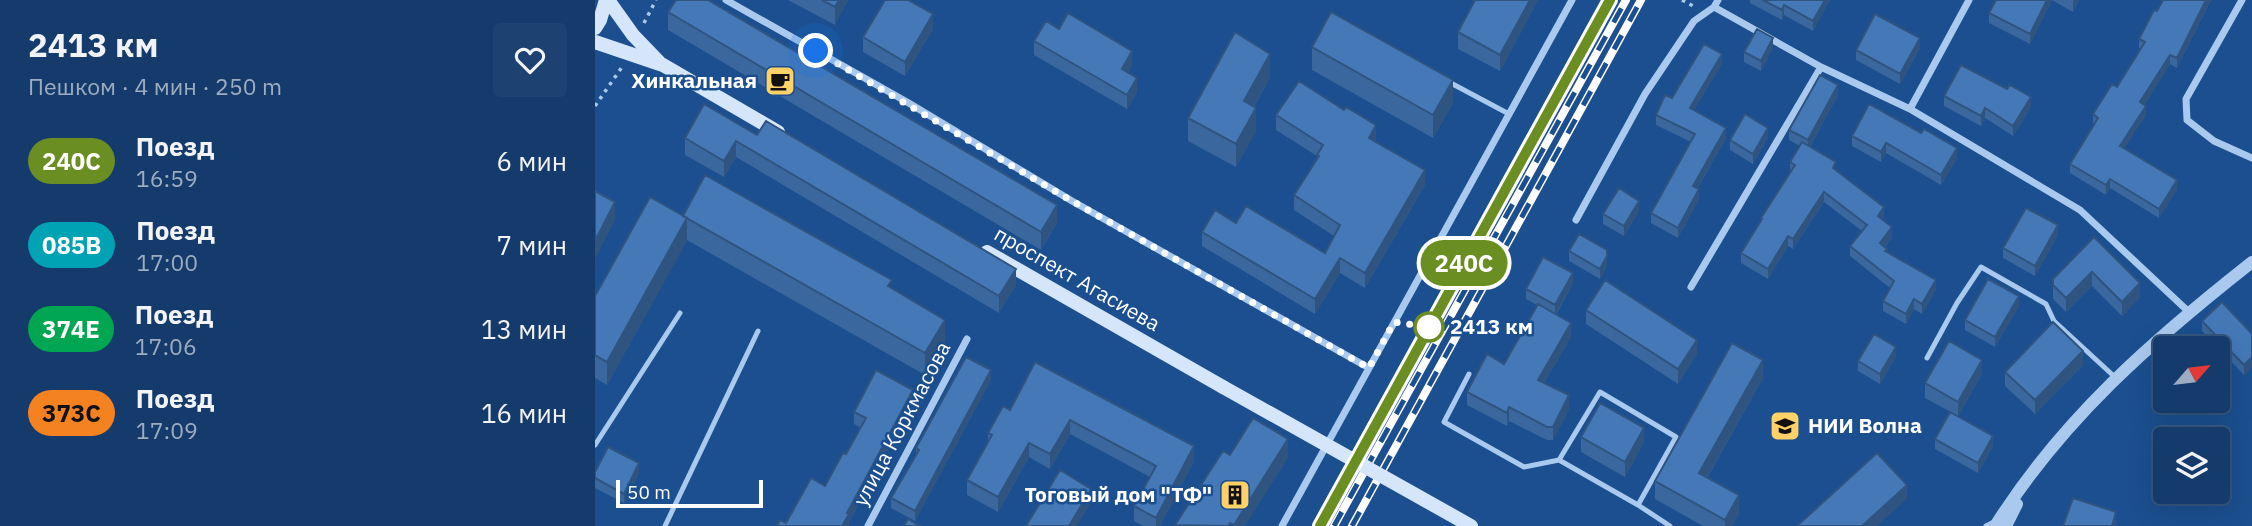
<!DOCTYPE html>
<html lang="ru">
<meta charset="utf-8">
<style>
body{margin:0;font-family:"IBM Plex Sans",sans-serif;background:#1d4271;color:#f1f3f6;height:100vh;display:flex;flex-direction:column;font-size:26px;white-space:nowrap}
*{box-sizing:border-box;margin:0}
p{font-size:23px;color:#9dadc1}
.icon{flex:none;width:38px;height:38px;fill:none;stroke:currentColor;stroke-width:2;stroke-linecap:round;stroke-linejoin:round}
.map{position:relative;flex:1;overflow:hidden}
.sheet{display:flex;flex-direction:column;background:#143b6b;width:595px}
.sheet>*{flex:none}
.badge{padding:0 14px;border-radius:23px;font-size:24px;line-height:46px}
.needle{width:46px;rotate:62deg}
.fabs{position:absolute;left:1558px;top:336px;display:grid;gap:14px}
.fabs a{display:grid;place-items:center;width:77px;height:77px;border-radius:7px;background:#143b6b;box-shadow:0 7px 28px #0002,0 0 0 2px #33557e;font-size:35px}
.scale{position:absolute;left:21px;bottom:18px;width:147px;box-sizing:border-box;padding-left:7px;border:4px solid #fff;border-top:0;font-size:19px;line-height:24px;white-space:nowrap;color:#fff;-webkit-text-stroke:5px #1b4f8f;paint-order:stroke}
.you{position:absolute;width:35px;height:35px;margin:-18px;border:5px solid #fff;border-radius:50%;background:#1a73e8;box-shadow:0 0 0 10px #1a73e833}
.map>.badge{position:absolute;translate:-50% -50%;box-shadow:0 0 0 4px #fff}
.round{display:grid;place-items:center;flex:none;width:74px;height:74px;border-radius:7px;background:#1d4271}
.overview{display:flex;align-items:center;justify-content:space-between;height:119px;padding:0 28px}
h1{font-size:33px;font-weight:700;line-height:52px}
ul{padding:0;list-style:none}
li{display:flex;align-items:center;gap:21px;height:84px;padding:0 28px}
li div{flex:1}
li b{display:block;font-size:26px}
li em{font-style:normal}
li .badge{min-width:77px;font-weight:700;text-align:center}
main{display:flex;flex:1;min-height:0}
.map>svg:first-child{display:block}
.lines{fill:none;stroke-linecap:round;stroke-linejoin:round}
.path{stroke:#a9c9ee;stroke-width:3.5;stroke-dasharray:3.5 5;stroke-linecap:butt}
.service{stroke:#a9c9ee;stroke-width:5}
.minor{stroke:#a9c9ee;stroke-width:7}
.tertiary{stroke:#a9c9ee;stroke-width:12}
.secondary{stroke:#d6e6fa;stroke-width:14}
.rail-casing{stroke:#fff;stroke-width:8}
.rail{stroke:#1b4f8f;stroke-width:5;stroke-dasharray:16;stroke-linecap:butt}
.secondary-bridge{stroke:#d6e6fa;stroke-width:14}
.wall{fill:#3a679d}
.shaded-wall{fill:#305480}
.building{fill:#4478b7;stroke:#305480;stroke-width:2}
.line-casing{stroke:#fff;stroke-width:16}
.line{stroke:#6b8e23;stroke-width:10}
.walk{stroke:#fff;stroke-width:7;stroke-dasharray:0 12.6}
.stop-dot{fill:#fff;stroke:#6b8e23;stroke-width:3.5}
.labels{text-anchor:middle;stroke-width:5;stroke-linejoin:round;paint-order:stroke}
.poi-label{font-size:21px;font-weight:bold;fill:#fff;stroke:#1b4f8f;text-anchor:end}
.street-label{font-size:21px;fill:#fff;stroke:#1b4f8f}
.stop-label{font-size:21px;font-weight:bold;fill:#fff;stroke:#1b4f8f;text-anchor:start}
</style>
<main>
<section class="sheet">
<div class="overview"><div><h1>2413 км</h1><p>Пешком · 4 мин · 250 m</p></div><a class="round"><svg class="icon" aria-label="heart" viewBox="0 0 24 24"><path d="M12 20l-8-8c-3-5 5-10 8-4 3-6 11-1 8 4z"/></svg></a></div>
<ul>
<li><span class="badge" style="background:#6b8e23;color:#fff">240С</span><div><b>Поезд</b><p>16:59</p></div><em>6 мин</em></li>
<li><span class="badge" style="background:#00a3b4;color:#fff">085В</span><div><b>Поезд</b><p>17:00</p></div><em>7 мин</em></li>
<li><span class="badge" style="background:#00a651;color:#fff">374Е</span><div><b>Поезд</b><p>17:06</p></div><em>13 мин</em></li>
<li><span class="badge" style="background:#f58220;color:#111">373C</span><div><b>Поезд</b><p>17:09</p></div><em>16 мин</em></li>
</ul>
</section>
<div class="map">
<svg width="1657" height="526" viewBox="0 0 1657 526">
<rect width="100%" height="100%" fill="#1b4f8f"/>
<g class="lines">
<path class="path" d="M1087 0 1100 7
M49 23 61 0
M0 106 27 67"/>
<path class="service" d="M852 81 914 114
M1332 358 1362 303 1386 267 1451 304 1459 321 1522 379
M874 374 849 422 929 467 964 460 1005 392 1081 437 1043 505 1075 526
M0 445 85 313
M964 460 1043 505
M70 526 163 331
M1391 526 1401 521"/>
<path class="minor" d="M131 0 312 102 477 201 774 368
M1647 0 1591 99 1592 120 1619 141 1657 158
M1119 7 1226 67 1315 109 1485 210 1595 313
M1315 109 1374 0
M981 220 1050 94 1099 21 1119 7 1123 0
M1096 287 1226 67
M273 526 372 339
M687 526 977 0"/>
<path class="tertiary" d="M1400 526C1468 418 1558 340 1657 262
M1411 526 1422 504"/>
<path class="secondary" d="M13 0 38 35 64 62
M0 28 5 20 11 0
M0 42 68 65 183 132
M392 252 628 387"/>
<g class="rail-casing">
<path id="rail" d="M725 526 1015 0
M739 526 1031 0
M757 526 1046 0"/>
</g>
<use href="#rail" class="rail"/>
<path class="secondary-bridge" d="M628 387 876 526"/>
</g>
<path class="wall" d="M193 0H253L240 25Z
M943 0 905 71 863 49V32Z
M1155 0H1235L1218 31 1189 15 1187 20 1155 3Z
M1401 0H1484L1478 12 1457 0 1435 44 1394 23V13Z
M1568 0H1616L1582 68 1575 64 1549 105 1551 115 1529 148 1582 189 1564 218 1515 188 1511 195 1475 173V164L1499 125 1498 124V114L1522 87 1546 49 1544 48V39L1562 11Z
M73 12 462 223 446 250 73 30Z
M338 29 310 76 268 52V37Z
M464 29 537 65 533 73 542 92 532 109 439 55V41Z
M717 47 858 103 838 138 717 70Z
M1178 48 1166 71 1149 62V52Z
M1325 48 1305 84 1261 60V50Z
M1127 64 1099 110 1131 138 1103 188 1104 199 1083 238 1056 223V213L1096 142 1061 125V115L1077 98Z
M675 77 659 107 661 131 641 167 593 141V118Z
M1243 95 1215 147 1289 217 1287 220 1297 237 1290 247 1292 252 1341 290 1327 314 1319 309 1311 324 1288 311V301L1295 288 1255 256V246L1267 231 1229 202 1198 249 1193 246 1173 279 1146 263V253L1166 221V218L1195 172V162L1205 146 1194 140V130Z
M1349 96 1436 107 1418 136 1390 118 1386 126 1349 106Z
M681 115 781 140 780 142 830 185 770 288 745 273 720 314 607 246V232L641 223 730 253 739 236 699 210V195L722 159V156L681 130Z
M162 135 421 285 404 313 141 157 129 177 90 155V138Z
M1257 136 1362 158 1346 185 1291 153 1286 162 1257 146Z
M1173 138 1158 164 1135 150V140Z
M1044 211 1029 236 1008 224V214Z
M88 216 297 288 350 342 330 375 92 240 12 385 0 378V296Z
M1463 235 1440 276 1408 258V248Z
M1499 237 1545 297 1527 316 1497 286 1471 312 1458 299V279Z
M974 251 1012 266 1005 279 974 261Z
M978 283 961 315 976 337 949 383 974 409 958 440H952L914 421 912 426 872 405V392L909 364 942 305 931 299V289Z
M1424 306 1400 347 1370 330V320Z
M991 310 1102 354 1083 384 991 324Z
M1607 321 1657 334V367L1649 375 1607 331Z
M1301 357 1285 384 1263 371V361Z
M440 362 599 461 565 526H548L539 521V506L555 477 475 434 455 469 434 457 403 512 372 495V480L393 441V433L415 410Z
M1488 365 1440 414 1410 386V372Z
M1387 374 1363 416 1330 398V383Z
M1168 378 1112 478 1144 513 1137 526H1108L1060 499V481Z
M396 380 320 521 296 508V498L321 456V448Z
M318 403 254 522V526L191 523 230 486 251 454 266 428 259 424V412Z
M986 437 1049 442 1030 477 986 452Z
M1340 439 1398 446 1383 473 1340 449Z
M0 472 44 473 29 503 0 488Z"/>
<path class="shaded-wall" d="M244 0H253L240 25V7Z
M935 0H943L905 71V55Z
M1230 0H1235L1218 31V21Z
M1452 0H1457L1435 44V34Z
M1479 0H1484L1478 12V2Z
M1611 0H1616L1582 68V58Z
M1189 5V15L1187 20V10Z
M338 14V29L310 76V62Z
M1178 38V48L1166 71V61Z
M1325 38V48L1305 84V74Z
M537 51V65L527 84V69Z
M675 54V77L649 124V101Z
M1127 54V64L1095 117V108Z
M1575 55V64L1545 112V102Z
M542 78V92L532 109V95Z
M858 80V103L838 138V115Z
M1243 85V95L1213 150V140Z
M1436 97V107L1418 136V126Z
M1551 106V115L1525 155V146Z
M661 108V131L641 167V144Z
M1390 108V118L1386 126V116Z
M781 125V140L774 153V138Z
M1131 128V138L1098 196V186Z
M1173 128V138L1158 164V154Z
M141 141V157L129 177V161Z
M1291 143V153L1286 162V152Z
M1362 148V158L1346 185V175Z
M830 170V185L770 288V273Z
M1515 179V188L1511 195V185Z
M1582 180V189L1564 218V209Z
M1104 189V199L1083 238V228Z
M1229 192V202L1198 249V239Z
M1044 201V211L1029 236V226Z
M20 202V220L0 259V241Z
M462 205V223L446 250V232Z
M1289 207V217L1283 226V216Z
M92 218V241L12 385V362Z
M1463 225V235L1440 276V266Z
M1297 227V237L1285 253V243Z
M1193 236V246L1173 279V269Z
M1012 256V266L1005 279V269Z
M745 258V273L720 314V299Z
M421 269V285L404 313V296Z
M1497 272V286L1471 312V298Z
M978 273V283L960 315V305Z
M1341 280V290L1327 314V304Z
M1545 283V297L1527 316V302Z
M1424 296V306L1400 347V337Z
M1319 299V309L1311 324V314Z
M350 320V342L330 375V353Z
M976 323V337L943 393V380Z
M1102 340V354L1083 384V369Z
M1301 347V357L1285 384V374Z
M1488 351V365L1440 414V400Z
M1657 357V367L1649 375V365Z
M1168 360V378L1104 491V473Z
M1387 360V374L1363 416V402Z
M396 370V380L320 521V511Z
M318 390V403L254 522V526H247L252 513Z
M974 395V409L958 440V427Z
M914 407V421L912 426V413Z
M475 420V434L455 469V454Z
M1049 428V442L1030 477V462Z
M1398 436V446L1383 473V463Z
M693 439V458L650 526H639Z
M434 443V457L403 512V497Z
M599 446V461L565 526H561V518Z
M44 463V473L29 503V494Z
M1312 485V499L1282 526H1267Z
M496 489V503L482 526H474Z
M1144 495V513L1137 526H1130V520Z
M1521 512V522L1520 526H1517Z"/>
<path class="building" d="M81 0H113L462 205 446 232 73 12Z
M227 0H244L240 7Z
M290 0H313L338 14 310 62 268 37Z
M880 0H935L905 55 863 32Z
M1168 0H1230L1218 21 1189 5 1187 10Z
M1401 0H1452L1435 34 1394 13Z
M1568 0H1611L1582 58 1575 55 1545 102 1551 106 1525 146 1582 180 1564 209 1515 179 1511 185 1475 164 1503 118 1498 114 1517 84 1522 87 1550 42 1544 39 1559 10 1562 11Z
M736 12 858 80 838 115 717 47Z
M473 13 537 51 527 69 542 78 532 95 439 41 451 21 464 29Z
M1280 14 1325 38 1305 74 1261 50Z
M1162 29 1178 38 1166 61 1149 52Z
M640 32 675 54 649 101 661 108 641 144 593 118Z
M1109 44 1127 54 1095 108 1131 128 1098 186 1104 189 1083 228 1056 213 1100 134 1061 115 1070 95 1077 98Z
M1366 65 1412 89 1415 85 1436 97 1418 126 1390 108 1386 116 1349 96Z
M1225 75 1243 85 1213 140 1194 130Z
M704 81 749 110 751 107 781 125 774 138 830 170 770 273 745 258 720 299 607 232 620 210 641 223 651 206 730 253 745 225 699 195 724 156 722 155 728 145 681 115Z
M109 104 162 135 171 121 421 269 404 296 141 141 129 161 90 138Z
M1274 104 1326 133 1329 129 1362 148 1346 175 1291 143 1286 152 1257 136Z
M1150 114 1173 128 1158 154 1135 140Z
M1207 142 1241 162 1238 168 1289 207 1283 216 1297 227 1285 243 1292 249 1290 251 1341 280 1327 304 1319 299 1311 314 1288 301 1299 281 1255 246 1272 225 1229 192 1198 239 1193 236 1173 269 1146 253 1167 219 1166 218 1200 165 1195 162Z
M110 175 297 280 293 286 350 320 330 353 88 216Z
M1024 188 1044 201 1029 226 1008 214Z
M0 191 20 202 0 241Z
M55 197 92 218 12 362 0 355V296Z
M1431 208 1463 225 1440 266 1408 248Z
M984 234 1012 250V256L1005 269 974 251Z
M1499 237 1545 283 1527 302 1497 272 1471 298 1458 285V279Z
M948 257 978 273 960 305 931 289Z
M1393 279 1424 296 1400 337 1370 320Z
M1010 280 1102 340 1083 369 991 310Z
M1627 302 1657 334V357L1649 365 1607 321Z
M943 304 976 323 943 380 974 395 958 427H952L914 407 912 413 872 392 892 354 909 364Z
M1458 322 1488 351 1440 400 1410 372Z
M1279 334 1301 347 1285 374 1263 361Z
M1354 341 1387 360 1363 402 1330 383Z
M1137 343 1168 360 1104 473 1144 495 1130 520 1060 481Z
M371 357 396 370 320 511 296 498 324 450 321 448Z
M440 362 599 446 561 518 539 506 561 466 475 420 455 454 434 443 403 497 372 480 397 435 393 433 408 406 415 410Z
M281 370 318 390 252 513 254 514 247 526H182L185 520 191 523 216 478 230 486 248 453 251 454 271 418 259 412Z
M1005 403 1049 428 1030 462 986 437Z
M1355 412 1398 436 1383 463 1340 439Z
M658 418 693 439 639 525 635 523 633 526 580 525 628 451 635 455Z
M13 447 44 463 29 494 0 478V472Z
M1282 453 1312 485 1267 526H1202Z
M465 470 496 489 474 526H431Z
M1478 498 1521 512 1517 526H1468Z
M313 519 325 526H309Z"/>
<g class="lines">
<g class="line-casing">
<path id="line" d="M725 526 1015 0"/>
</g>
<use href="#line" class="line"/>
<path class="walk" d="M221 51 477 201 774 368 799 322 834 327"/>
</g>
<defs>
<g id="cafe-square" transform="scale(1.575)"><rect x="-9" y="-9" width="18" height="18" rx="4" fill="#ffd166" stroke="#1b4f8f"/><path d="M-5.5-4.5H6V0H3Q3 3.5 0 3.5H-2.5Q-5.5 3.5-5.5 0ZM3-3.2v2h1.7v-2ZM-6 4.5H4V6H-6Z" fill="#111"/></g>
<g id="university-square" transform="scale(1.575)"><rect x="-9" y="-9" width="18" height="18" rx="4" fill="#ffd166" stroke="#1b4f8f"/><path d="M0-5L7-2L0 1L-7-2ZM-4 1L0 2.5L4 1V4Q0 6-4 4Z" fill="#111"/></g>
<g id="building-square" transform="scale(1.575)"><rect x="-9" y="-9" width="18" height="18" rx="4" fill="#ffd166" stroke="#1b4f8f"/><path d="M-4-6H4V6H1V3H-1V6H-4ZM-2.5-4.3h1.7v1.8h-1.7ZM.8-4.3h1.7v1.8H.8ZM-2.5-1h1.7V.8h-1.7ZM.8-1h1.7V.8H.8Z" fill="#111"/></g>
</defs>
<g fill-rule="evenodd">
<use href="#cafe-square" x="185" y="81"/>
<use href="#university-square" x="1190" y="426"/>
<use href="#building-square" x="640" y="495"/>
</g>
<circle class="stop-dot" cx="834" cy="327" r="14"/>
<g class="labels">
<g class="poi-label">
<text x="162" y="88">Хинкальная</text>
<text x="1213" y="433" text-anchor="start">НИИ Волна</text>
<text x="617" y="502">Тоговый дом "ТФ"</text>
</g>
<g class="street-label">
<text transform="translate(482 279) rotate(30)" y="7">проспект Агасиева</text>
<text transform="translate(307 424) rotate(-62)" y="7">улица Коркмасова</text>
</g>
<g class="stop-label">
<text x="855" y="334">2413 км</text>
</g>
</g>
</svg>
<div class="fabs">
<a><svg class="needle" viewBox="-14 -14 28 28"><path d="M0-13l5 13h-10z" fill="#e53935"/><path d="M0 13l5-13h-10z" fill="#9dadc1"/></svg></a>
<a><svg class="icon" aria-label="layers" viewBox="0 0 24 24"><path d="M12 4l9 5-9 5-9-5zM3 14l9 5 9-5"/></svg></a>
</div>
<div class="scale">50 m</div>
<div class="you" style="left:221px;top:51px"></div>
<b class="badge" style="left:869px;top:263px;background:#6b8e23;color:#fff">240С</b>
</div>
</main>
